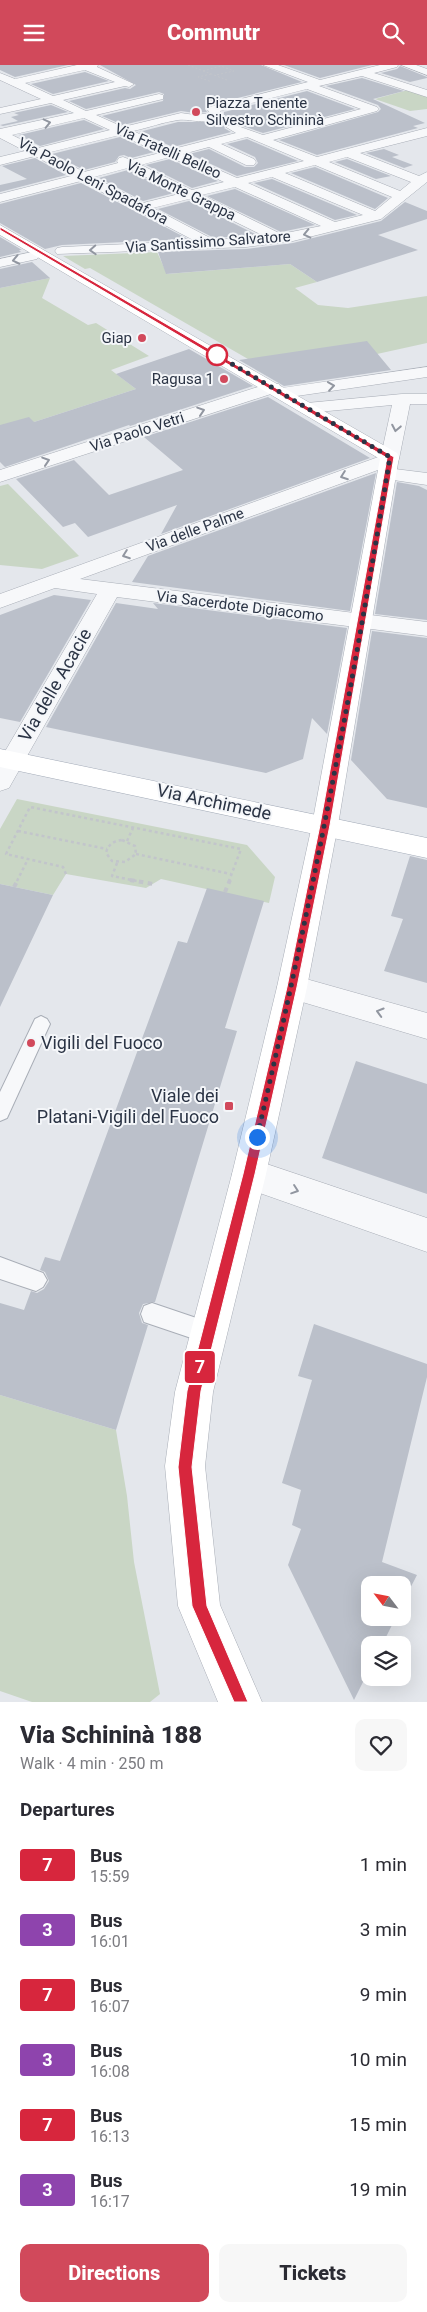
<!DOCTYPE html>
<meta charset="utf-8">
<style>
body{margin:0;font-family:Roboto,sans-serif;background:#f7f7f7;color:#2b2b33;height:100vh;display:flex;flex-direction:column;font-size:19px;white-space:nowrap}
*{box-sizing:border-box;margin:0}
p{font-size:16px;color:#7c7c81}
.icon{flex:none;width:28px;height:28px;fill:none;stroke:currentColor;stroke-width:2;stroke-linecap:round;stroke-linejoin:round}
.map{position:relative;height:1637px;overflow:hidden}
.drawer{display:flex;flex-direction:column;background:#fff;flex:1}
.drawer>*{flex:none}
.badge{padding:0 10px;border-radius:4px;font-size:18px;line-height:32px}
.needle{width:32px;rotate:302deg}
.buttons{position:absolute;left:361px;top:1511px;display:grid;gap:10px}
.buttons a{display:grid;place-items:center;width:50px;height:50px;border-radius:10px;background:#fff;box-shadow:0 5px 20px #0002;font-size:25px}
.you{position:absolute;width:25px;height:25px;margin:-12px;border:4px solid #fff;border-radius:50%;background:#1a73e8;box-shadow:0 0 0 8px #1a73e833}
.map>.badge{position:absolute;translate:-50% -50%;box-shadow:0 0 0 2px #fff}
h2{padding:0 20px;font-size:19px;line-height:45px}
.round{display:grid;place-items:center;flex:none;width:52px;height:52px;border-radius:10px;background:#f7f7f7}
.summary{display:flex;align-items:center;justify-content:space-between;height:85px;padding:0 20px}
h1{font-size:24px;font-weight:800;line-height:38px}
.primary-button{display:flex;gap:10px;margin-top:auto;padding:10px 20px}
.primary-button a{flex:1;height:58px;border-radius:10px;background:#d1495b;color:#fff;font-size:20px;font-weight:800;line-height:58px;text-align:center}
.primary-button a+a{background:#f7f7f7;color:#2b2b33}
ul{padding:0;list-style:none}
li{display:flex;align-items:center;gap:15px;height:65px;padding:0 20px}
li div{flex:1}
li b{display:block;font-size:19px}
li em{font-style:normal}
li .badge{min-width:55px;font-weight:700;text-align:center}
header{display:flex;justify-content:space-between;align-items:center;height:65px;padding:0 20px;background:#d1495b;color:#fff;font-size:22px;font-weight:800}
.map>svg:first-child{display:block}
.green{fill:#c9d6c5}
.building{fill:#bbc0ca}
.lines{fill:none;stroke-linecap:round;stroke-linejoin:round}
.lane-casing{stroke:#a9aeb7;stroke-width:2}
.street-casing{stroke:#a9aeb7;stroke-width:1}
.secondary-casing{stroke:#a9aeb7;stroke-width:1}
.primary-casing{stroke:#a3abb8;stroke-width:1}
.path-far2{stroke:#c2c5cb;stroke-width:1;stroke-dasharray:2 2;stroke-linecap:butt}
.path-far1{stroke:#c2c5cb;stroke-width:2.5;stroke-dasharray:3 3;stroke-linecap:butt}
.path{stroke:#c2c5cb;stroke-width:4;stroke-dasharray:4.5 4.5;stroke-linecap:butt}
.lane{fill:#f7f8fa;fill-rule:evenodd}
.street{fill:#f7f8fa;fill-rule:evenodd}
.secondary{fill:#fff;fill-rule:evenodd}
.primary{fill:#fff;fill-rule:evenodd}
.oneway{stroke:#9196a0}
.line{fill:#d7263d;stroke:#fff}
.walk{stroke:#2b3445;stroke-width:5;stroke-dasharray:0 9}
.poi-dot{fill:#d1495b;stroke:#f4f6f9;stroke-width:2}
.stop-dot{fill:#fff;stroke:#d7263d;stroke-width:2.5}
.labels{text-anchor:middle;stroke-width:4;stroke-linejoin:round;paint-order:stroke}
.far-poi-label{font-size:15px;fill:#2b3445;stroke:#f4f6f9;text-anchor:end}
.far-street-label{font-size:15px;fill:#2b3445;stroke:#f4f6f9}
.street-label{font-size:18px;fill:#2b3445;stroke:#f4f6f9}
.poi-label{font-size:18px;fill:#2b3445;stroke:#f4f6f9;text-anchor:start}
</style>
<header><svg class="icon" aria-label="menu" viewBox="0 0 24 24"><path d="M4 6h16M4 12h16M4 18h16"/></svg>Commutr<svg class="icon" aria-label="search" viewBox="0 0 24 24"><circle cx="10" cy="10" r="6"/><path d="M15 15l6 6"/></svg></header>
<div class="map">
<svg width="427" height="1637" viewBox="0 0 427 1637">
<rect width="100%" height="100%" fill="#e4e7ec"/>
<path class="green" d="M408 25 427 32V44L410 46 375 34Z
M157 187 167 209 290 199 317 217 295 223 318 240 348 243 427 231V278L377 289 248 294 90 203 85 204 63 191Z
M50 213 42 233 88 260 96 258 149 291 111 305 136 324 34 357 0 361V223Z
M8 419 79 491 42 504 0 500V421Z
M17 734 247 780 275 812 269 838 161 814 146 823 66 809 53 830 0 819V764Z
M0 1330 116 1365 127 1431 134 1497 160 1629 150 1637H32L0 1626Z"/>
<path class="building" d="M0 0H68L15 12 0 5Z
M100 0H261L302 17 209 40 205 44 207 47 195 48 181 46 123 60 102 51 163 36 164 29 159 27 86 44 69 36 125 23 130 24 136 20Z
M284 0H372L320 13Z
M400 1 427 12V13L410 17 381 8 397 4Z
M85 7 109 16 53 29 31 19Z
M362 13 404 26 373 34 425 58 413 61 418 63 317 90 279 75 378 47 381 44 378 40 326 21Z
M307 26 355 44 263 68 231 57 224 63 231 67 173 82 139 67 178 57H213L224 50V47Z
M51 40 68 47 3 61 0 60 18 56 11 52 19 50 14 48Z
M84 55 104 64 40 81 19 70Z
M120 72 154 87 131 93 124 90 119 91 115 97 84 105 52 89Z
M247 74 298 96 237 111 189 89 209 84 245 102H254L258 98 255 92 227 79Z
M384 84 399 90 392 92 413 100 404 103 366 88Z
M35 93 66 110 0 127V120L27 114 2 101Z
M170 94 218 116 192 123 146 100Z
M347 94 391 111 376 114 335 97Z
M315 102 388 133 375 144 291 108Z
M128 105 174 128 143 136 99 113Z
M272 114 357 150 335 155 254 118Z
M81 118 188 174 62 180 45 184 0 158V139Z
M235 124 315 160 281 167 207 131Z
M189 136 257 170 214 173 158 144Z
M405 137 427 146V154L378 170 418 185 317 217 290 199 166 209 158 187 246 184 293 178 381 156Z
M0 172 22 185H19L21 187 0 192Z
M32 197 50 213 0 223V204Z
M367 276 391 305 284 321 239 295Z
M189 284 253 321 130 361 129 360 5 402 0 397V360L29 352 34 357 136 324 116 309Z
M268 332 370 393 161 469 177 440 88 472 75 458 63 462 16 414 74 395 109 430 183 405 144 372Z
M376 408 350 546 132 517 148 491Z
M397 417 419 421 427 425V555L375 549Z
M54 530 91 535 20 657 0 653V550Z
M116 538 158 544 153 538 347 563 327 669 312 653 303 694 266 708 46 662Z
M372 566 427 573V743L387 734 351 695Z
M410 791 427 795V918L384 906 403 854 391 851Z
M0 819 53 830 0 942Z
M207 823 264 836 225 963 237 966 155 1237 143 1239 139 1248 142 1258 148 1260 116 1365 0 1330V1238L24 1245 31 1226 37 1228 44 1224 49 1216 45 1207 40 1205 45 1192 60 1196 178 876 187 878Z
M356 996 427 1019V1129L322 1093Z
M314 1259 427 1299V1312L382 1497 417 1510 402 1539V1520H370V1552H396L382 1580H370V1603L354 1635 288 1500 301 1464 292 1460 301 1425 282 1418 312 1315 298 1311Z"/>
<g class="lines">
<g class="lane-casing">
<path id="lane" d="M41 951 47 954 50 959 7 1053 0 1056V1027L35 954Z
M0 1192 43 1208 47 1215 43 1222 36 1226 0 1214Z
M152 1238 217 1260 220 1268 217 1276 209 1279 144 1257 141 1249 144 1241Z"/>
</g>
<g class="street-casing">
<path id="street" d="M77 0H98L97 2 134 19 129 22 125 21 63 35 86 46 159 29 163 30V34L96 50 123 62 181 48 195 50 210 48 207 44 209 42 308 17 263 0H278L320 15 380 0H398L397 2 374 8 427 25V32L362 11 319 21 377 42 379 44 377 46 273 75 317 92 427 63V71L360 88 419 111 427 107V117L381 154 293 176 246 182 57 189 55 186 57 183 62 182 195 176 81 116 0 137V129L71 111 35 91 0 100V92L25 86 0 73V64L74 48 51 38 0 49V43L41 34 0 15V8L15 14ZM85 5 115 17 53 31 25 18ZM307 24 361 44 263 70 232 59 226 62 236 68 173 84 133 66C148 63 163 57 178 55 193 53 210 63 223 49L220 46ZM84 53 110 65 38 83 12 70ZM120 70 160 88 131 95 123 92 119 93 117 96 118 98 84 107 47 88ZM247 72 304 96 237 113 183 89 209 82 246 100H254L256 97 254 94 221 79ZM170 92 224 117 192 125 141 100ZM347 92 411 117 400 126 329 97ZM315 100 392 132 375 146 285 108ZM128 103 179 129 143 138 94 112ZM272 112 363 150 335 157 248 118ZM235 122 321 161 281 169 202 130ZM189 134 264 171 214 175 153 143Z
M401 0H416L427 4V10Z
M32 187 37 188 39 191 37 194 0 202V194Z
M427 302V312L283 333 277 332 274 328 0 417V405L267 319H279L281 323Z
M402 329H427V339H410L399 394 397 398 80 514 427 557V571L117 532 9 723 0 726V695L97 529 55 523 0 543V529L381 391 392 340 307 348 301 347 298 343 301 339 307 338Z
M387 403 427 408V420L380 413 378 409 380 405Z
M292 910 427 948V974L282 931 277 922 282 913Z
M249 1093 427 1153V1187L237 1120 232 1109 237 1098Z"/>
</g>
<g class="secondary-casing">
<path id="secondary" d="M0 160 397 388 399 392 338 760 307 922 266 1109 213 1327 205 1401 220 1540 262 1637H218L178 1541 165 1401 175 1327 232 1109 277 922 312 760 380 394 0 170Z"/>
</g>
<g class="primary-casing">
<path id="primary" d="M0 684 427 773V793L0 702Z"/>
</g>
<path class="path-far2" d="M188 0 227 15
M203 6 221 1 234 6 216 10
M211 9 198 12 212 17"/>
<path class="path-far1" d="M18 766 107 784
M122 775 135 781 136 789 125 797 112 796 106 788C108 779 114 776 122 775Z
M127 776 133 763
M136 789 231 809
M117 798 112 811 137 816
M66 809 63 802 6 789 30 742 241 784 229 816
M17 816 28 794"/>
<path class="path" d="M130 815 153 819
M14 822 18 815
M225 827 230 815"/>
<use href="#lane" class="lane"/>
<use href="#street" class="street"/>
<use href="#secondary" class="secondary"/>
<use href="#primary" class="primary"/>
</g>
<defs><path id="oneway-chevron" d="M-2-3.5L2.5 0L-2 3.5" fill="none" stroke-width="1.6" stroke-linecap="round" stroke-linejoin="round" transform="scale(1.25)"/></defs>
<g class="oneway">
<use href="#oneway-chevron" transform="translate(47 58) rotate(-13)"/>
<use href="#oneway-chevron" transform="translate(307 169) rotate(167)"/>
<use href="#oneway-chevron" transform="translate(93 185) rotate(177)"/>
<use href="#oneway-chevron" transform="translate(16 195) rotate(168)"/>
<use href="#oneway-chevron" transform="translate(331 321) rotate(-8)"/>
<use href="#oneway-chevron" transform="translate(201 346) rotate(-18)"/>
<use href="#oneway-chevron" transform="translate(396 363) rotate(101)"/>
<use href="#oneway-chevron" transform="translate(46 396) rotate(-18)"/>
<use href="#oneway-chevron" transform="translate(344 411) rotate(160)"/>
<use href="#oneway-chevron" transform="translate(126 490) rotate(160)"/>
<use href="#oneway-chevron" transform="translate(380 947) rotate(-164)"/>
<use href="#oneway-chevron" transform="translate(295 1125) rotate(19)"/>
</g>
<path class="line" d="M0 162 394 392 330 760 297 922 255 1109 201 1326 192 1402 207 1541 248 1637H234L192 1541 178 1402 187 1326 243 1109 287 922 320 760 387 393 0 165Z"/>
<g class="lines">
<path class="walk" d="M217 290 390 392C353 620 310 847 257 1072"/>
</g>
<g class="poi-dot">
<circle cx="196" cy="47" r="5"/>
<circle cx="142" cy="273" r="5"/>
<circle cx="224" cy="314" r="5"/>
<circle cx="31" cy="978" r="5"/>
<rect x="224" y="1036" width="10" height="10" rx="2.5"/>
</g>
<circle class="stop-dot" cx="217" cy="290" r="10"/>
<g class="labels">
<g class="far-poi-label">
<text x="206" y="43" text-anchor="start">Piazza Tenente<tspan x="206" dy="17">Silvestro Schininà</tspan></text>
<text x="132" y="278">Giap</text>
<text x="214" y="319">Ragusa 1</text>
</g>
<g class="far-street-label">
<text transform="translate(168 86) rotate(24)" y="5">Via Fratelli Belleo</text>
<text transform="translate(93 116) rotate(28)" y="5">Via Paolo Leni Spadafora</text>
<text transform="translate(181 125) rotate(26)" y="5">Via Monte Grappa</text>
<text transform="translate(208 177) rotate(-4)" y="5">Via Santissimo Salvatore</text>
<text transform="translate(137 367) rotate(-18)" y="5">Via Paolo Vetri</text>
<text transform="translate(195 465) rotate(-20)" y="5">Via delle Palme</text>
<text transform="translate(240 541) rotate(7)" y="5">Via Sacerdote Digiacomo</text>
</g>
<g class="street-label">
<text transform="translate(55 620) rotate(-60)" y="6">Via delle Acacie</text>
<text transform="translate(214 737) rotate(12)" y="6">Via Archimede</text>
</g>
<g class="poi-label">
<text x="41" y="984">Vigili del Fuoco</text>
<text x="219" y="1037" text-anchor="end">Viale dei<tspan x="219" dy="21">Platani-Vigili del Fuoco</tspan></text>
</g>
</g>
</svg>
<div class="buttons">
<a><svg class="needle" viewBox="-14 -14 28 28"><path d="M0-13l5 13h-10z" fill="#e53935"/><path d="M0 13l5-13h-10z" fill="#7c7c81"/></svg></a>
<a><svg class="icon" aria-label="layers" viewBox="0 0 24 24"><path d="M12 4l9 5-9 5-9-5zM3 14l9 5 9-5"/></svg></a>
</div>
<div class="you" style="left:257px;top:1072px"></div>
<b class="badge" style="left:200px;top:1302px;background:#d7263d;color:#fff">7</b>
</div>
<section class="drawer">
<div class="summary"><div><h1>Via Schininà 188</h1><p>Walk · 4 min · 250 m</p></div><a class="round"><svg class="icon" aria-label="heart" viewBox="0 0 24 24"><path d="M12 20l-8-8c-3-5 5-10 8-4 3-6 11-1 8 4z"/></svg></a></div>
<h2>Departures</h2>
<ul>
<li><span class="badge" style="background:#d7263d;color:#fff">7</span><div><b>Bus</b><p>15:59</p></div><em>1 min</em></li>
<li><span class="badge" style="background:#8e44ad;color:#fff">3</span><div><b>Bus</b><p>16:01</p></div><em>3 min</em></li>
<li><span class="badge" style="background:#d7263d;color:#fff">7</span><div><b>Bus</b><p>16:07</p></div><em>9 min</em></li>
<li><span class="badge" style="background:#8e44ad;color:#fff">3</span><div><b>Bus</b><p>16:08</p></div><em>10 min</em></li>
<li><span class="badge" style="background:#d7263d;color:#fff">7</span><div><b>Bus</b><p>16:13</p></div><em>15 min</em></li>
<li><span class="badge" style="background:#8e44ad;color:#fff">3</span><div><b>Bus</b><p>16:17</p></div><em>19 min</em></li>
</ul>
<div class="primary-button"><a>Directions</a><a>Tickets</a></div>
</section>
